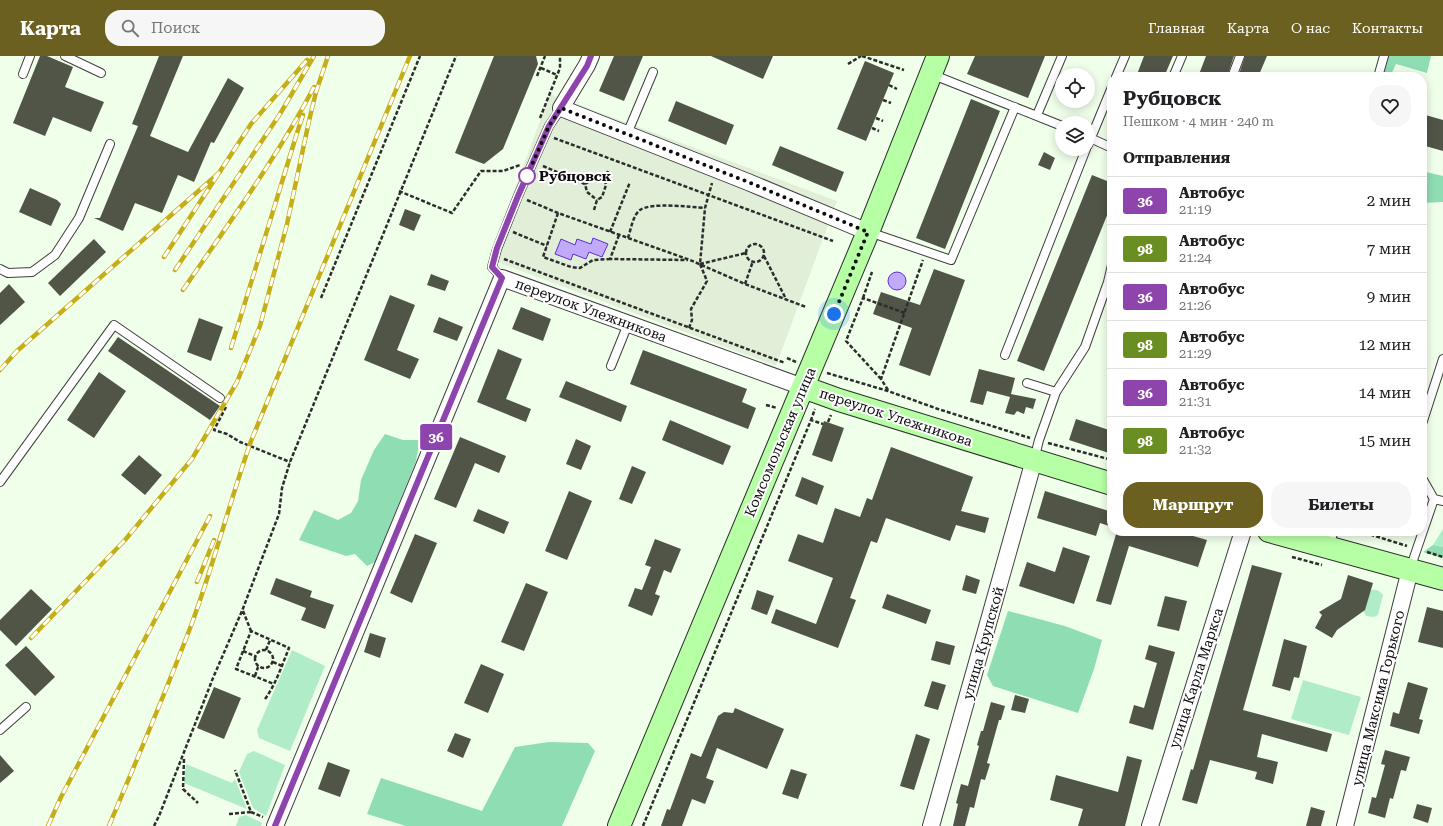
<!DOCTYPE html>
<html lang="ru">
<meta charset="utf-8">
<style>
body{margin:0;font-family:"Roboto Serif",serif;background:#f6f6f6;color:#202124;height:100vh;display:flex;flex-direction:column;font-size:15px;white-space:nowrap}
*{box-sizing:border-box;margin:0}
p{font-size:13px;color:#757577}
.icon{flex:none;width:22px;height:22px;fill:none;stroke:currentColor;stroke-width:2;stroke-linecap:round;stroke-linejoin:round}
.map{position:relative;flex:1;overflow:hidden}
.side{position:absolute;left:1107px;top:16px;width:320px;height:464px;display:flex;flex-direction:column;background:#fff;border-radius:16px;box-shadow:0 2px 10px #0003}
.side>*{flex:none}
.badge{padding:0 8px;border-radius:3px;font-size:14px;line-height:26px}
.fabs{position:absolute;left:1055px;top:12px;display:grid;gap:8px}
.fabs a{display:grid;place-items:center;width:40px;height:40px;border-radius:50%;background:#fff;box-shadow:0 2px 10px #0003;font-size:20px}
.you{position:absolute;width:20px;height:20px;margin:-10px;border:3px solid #fff;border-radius:50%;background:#1a73e8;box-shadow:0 0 0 6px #1a73e833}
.map>.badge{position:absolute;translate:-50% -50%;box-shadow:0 0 0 2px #fff}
h2{padding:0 16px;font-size:15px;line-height:36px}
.round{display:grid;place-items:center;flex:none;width:42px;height:42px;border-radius:16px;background:#f6f6f6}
.overview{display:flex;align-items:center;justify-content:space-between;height:68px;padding:0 16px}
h1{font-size:19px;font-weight:700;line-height:30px}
.primary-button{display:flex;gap:8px;margin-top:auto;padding:8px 16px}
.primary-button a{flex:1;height:46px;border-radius:16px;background:#6b601f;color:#fff;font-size:16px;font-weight:700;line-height:46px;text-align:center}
.primary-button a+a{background:#f6f6f6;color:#202124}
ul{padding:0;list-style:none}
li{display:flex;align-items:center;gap:12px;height:48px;padding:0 16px;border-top:1px solid #e0e0e0}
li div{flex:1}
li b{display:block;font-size:15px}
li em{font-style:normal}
li .badge{min-width:44px;font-weight:700;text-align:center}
header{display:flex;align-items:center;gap:24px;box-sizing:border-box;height:56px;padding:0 20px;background:#6b601f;color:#fff}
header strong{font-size:19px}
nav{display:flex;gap:22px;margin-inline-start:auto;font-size:14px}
.search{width:280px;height:36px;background:#f6f6f6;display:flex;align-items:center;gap:10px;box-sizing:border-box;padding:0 14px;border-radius:16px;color:#757577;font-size:15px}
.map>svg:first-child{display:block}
.green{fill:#b1ecc8}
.forest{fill:#8fdeb3}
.plaza{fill:#e1efd9}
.water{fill:#c1aafb;stroke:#602bd8}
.building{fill:#515547}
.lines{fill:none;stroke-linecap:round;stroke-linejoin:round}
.service-casing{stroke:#3e3e3e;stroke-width:10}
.minor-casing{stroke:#3e3e3e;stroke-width:18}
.secondary-casing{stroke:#2d2d2d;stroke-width:24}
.path{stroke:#2d2d2d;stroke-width:2.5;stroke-dasharray:4 2;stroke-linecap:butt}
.service{stroke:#fff;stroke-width:8}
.minor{stroke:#fff;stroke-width:16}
.secondary{stroke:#b7ffa5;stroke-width:22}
.rail-casing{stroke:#c6ae19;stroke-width:4.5}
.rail{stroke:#fff;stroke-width:3;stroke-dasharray:9;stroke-linecap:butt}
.line-casing{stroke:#fff;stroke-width:9}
.line{stroke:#8e44ad;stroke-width:6}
.walk{stroke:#0b0b0b;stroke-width:4;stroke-dasharray:0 7.2}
.stop-dot{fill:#fff;stroke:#8e44ad;stroke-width:2}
.labels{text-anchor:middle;stroke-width:4;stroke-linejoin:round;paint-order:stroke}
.stop-label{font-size:14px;font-weight:bold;fill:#0b0b0b;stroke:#fff;text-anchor:start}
.street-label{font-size:14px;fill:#0b0b0b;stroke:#fff}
</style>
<header>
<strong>Карта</strong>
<div class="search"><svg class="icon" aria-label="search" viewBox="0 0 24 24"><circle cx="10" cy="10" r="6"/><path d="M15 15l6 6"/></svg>Поиск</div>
<nav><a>Главная</a><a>Карта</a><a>О нас</a><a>Контакты</a></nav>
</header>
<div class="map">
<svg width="1443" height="770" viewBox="0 0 1443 770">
<rect width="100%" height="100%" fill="#f0ffea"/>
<path class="green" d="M1443 473V491L1433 489Z
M1371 534C1377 533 1380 535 1383 539L1378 559 1374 561 1366 560 1363 554Z
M292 594 325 610 290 695 259 682 257 674Z
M1303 624 1361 641 1349 679 1291 663Z
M254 695 285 709 266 760 253 752 239 716 247 698Z
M186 708 232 727 235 723 247 753 184 727Z
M246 759 262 767 261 770H236L239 761Z"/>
<path class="forest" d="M1387 0H1431L1427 17 1396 8 1390 21H1381Z
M1422 115 1443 120V146L1422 147Z
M385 378 403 384H420L416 405 375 506 367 510 355 498 346 500 299 484 314 454 338 464 351 457 358 445 361 424 374 394Z
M1433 489 1443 491V502L1423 496Z
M1008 555 1065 570 1102 584 1094 613 1078 657 993 630 987 619Z
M549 686 588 687 595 695 562 770H406L367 758 381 722 482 755 515 691Z"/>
<path class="plaza" d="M550 38 837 145 776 310 489 203Z"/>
<path class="water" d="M593 182 608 188 602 201 589 196 586 203 573 198 571 204 555 198 561 183 575 189 577 183 591 188Z
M888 225a9 9 0 1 1 18 0a9 9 0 1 1-18 0Z"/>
<path class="building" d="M40 0H47L73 11 65 31 104 46 91 76 53 61 45 80 13 67Z
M159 0H183L150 80 188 96 228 22 244 32 214 87 211 86 194 126 178 119 162 157 135 147 123 175 94 162H100L138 70 132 68Z
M494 0H536L538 8 503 93 484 108 455 97Z
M614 0H643L624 45 599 35Z
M711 0H773L763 23Z
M975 0H1045L1028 42 967 18Z
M1144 0H1173L1164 21H1136Z
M1206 0H1234L1227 21H1198Z
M1245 0H1267L1258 21H1238Z
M865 5 894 17 866 85 837 73Z
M971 43 1000 55 945 193 916 182Z
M676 45 734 69 726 89 668 65Z
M1422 58 1443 64V95L1422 89Z
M780 90 844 116 836 136 772 109Z
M1044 96 1055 102 1050 114 1038 109Z
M1092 119 1112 127V147L1044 315 1017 305Z
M30 132 57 144 61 148 51 170 19 156Z
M405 153 421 159 414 175 399 169Z
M94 183 106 196 60 240 48 227Z
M934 213 965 224 930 320 899 309 912 272 873 258 881 236 920 249Z
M431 218 449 225 445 235 427 229Z
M9 228 25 246 0 269V237Z
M390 239 415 249 397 294 419 303 410 323 364 304Z
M521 251 551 263 543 285 512 273Z
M439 261 463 271 457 285 433 276Z
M199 262 223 271 211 305 187 296Z
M118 281 220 350 210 364 108 295Z
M498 293 522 303 506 343 531 353 526 366 477 346Z
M643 294 747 333 742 346 756 352 748 373 630 328Z
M979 313 1015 322 1011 338 1036 343 1033 353 1026 351 1024 358 1017 355 1014 359 1005 357 1010 341 987 335 983 349 970 346Z
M99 316 126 335 94 382 67 364Z
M566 325 627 350 621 366 559 341Z
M1076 363 1112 375V398L1069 384Z
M670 364 731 390 723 409 662 384Z
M824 365 844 372 832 406 812 399Z
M460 381 506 400 499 417 475 407 456 452 434 443Z
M576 383 591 390 581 414 566 408Z
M891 391 973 421 961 455 989 462 985 477 956 469 950 485 886 462 877 487 871 485 850 542 856 544 838 592 771 567 776 553 816 568 833 522 788 505 798 478 823 487 835 452 860 461 867 442 872 444Z
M139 399 162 419 145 439 121 419Z
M632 410 646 416 632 448 619 443Z
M802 421 824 430 817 449 795 440Z
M569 435 592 445 567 504 545 495Z
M1045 435 1112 456V471L1100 467 1096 480 1037 462Z
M478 453 509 466 504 478 473 465Z
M1117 475H1176L1207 484 1198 511 1129 490 1111 549 1096 545Z
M415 478 437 487 412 547 390 537Z
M655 483 681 493 671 517 664 514 655 538 660 540 652 560 628 550 635 532 642 534 651 511 645 509Z
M1063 491 1090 500 1074 548 1019 530 1027 506 1055 516Z
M1252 509 1282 517 1243 654 1332 678 1327 696 1262 678 1257 701 1278 706 1273 728 1255 723 1257 716 1210 704 1197 748 1182 744 1191 713 1193 714Z
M966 519 980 524 976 538 962 534Z
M1348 519 1373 527 1365 554 1337 574 1332 582 1315 572 1322 559 1319 556 1341 543Z
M276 522 312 535 310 541 334 549 325 573 301 564 306 552 270 538Z
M526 527 548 536 524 595 501 586Z
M31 533 52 553 16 590 0 574V564Z
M757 534 774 540 767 559 751 553Z
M887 538 931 554 926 568 882 552Z
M1165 540 1187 545 1179 575 1157 570Z
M1427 551 1443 555V592L1418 586Z
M370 577 386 582 380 602 364 596Z
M1284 583 1307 590 1299 622 1294 621 1290 635 1272 630Z
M936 585 955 590 950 609 931 604Z
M1149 589 1175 596 1153 674 1129 667 1134 649 1144 652 1157 607 1145 603Z
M26 590 55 621 35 640 5 609Z
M481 608 504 618 488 657 464 647Z
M932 625 946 629 938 654 924 650Z
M1408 626 1428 632 1419 663 1423 664 1419 678 1390 670 1393 656 1399 658Z
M214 631 241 642 224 683 197 672Z
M1015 639 1029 643 1025 657 1011 654Z
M991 646 1005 650 1001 664H999L987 707 990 708 985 724 981 723 974 752 970 751 965 770H953L958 748 956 747 961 728 968 730 979 690 977 689 981 675H983Z
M735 652 784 673 767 713 717 692 706 722 714 725 705 748 692 743 682 770H661L667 753 670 754 691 697 701 701 718 660 724 656 733 657Z
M455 677 471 683 463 702 447 695Z
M916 678 930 683 914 734 900 730Z
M1385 694 1410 701 1406 715 1401 714 1393 743 1390 742 1385 762 1368 757 1372 741 1376 742 1385 709 1381 708Z
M0 699 14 715 0 727Z
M1127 700 1142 704 1125 770H1078L1083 753 1050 744 1056 719 1118 736Z
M328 706 350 714 340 741 318 733Z
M791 713 807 718 798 743 782 738Z
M1417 748 1432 752 1428 767 1413 762Z
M1311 751 1325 755 1321 770H1306Z"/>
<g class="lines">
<g class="service-casing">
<path id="service" d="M65 0 101 17
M23 18 30 0
M931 18 1062 70
M1116 21 1125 0
M1173 21 1182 0
M1232 21 1240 0
M1378 21 1384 0
M1037 59 1062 0
M627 78 653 16
M1088 81 1112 92
M1088 89 1112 31
M869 176 951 204 1015 51
M0 213 8 217 32 216 55 199 79 162 110 88
M502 222 492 211 497 193 518 140 549 70 561 52
M1005 299 1086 93
M611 310 628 268
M1027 327 1056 336
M1422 368 1443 303
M1034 404 1039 384 1056 336 1085 291 1108 226 1112 209
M1422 422 1434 443
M0 426 114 269 220 342
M1328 491 1334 475
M1410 513 1434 443 1443 445
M0 674 26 651"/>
</g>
<g class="minor-casing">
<path id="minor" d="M591 0 587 9 561 52 748 126 868 176
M275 770 502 222 803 331
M931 770 1034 404
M1150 770 1243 475
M1345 770 1410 514"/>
</g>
<g class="secondary-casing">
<path id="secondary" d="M803 331 839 344 1112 428
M1269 475 1443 523
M619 770 868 176 938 0"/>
</g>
<path class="path" d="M862 0 904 14
M848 8 861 0
M541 12 557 19
M537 20 545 0
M889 29 897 33
M883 44 891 47
M540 62 560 12V0
M876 62 883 65
M872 72 879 75
M554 82 833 185
M543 110 585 128 587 136 597 144
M585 128 592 124H605
M399 135 452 157 481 115H503L520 109
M527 144 558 157 690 204 745 228 806 251
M594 154 597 144 602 141 606 129 605 124 608 115
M558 157 543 201 571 211 580 212 593 204 610 203
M513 176 547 190
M610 176 630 126
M619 179 610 203 688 204
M628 182C631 173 633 159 640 154 651 146 691 151 705 152
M746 197a9 9 0 1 1 18 0a9 9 0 1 1-18 0Z
M764 200 786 243
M504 203 785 307
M700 208 746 197
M745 228 753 205
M321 242 420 0
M863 242 872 216
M689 272 692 264 691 253 707 225 700 208 705 152 712 127
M787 302 796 306
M827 317 888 335 938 353 1030 382
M881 323 846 285 863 242 905 257
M888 334 881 323 923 204
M766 349 777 352
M226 351 214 374 227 378 240 386 290 406
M810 364H811L815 353
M828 366 831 359
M1048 387 1112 404
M1359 475 1407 490
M1427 496 1443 501
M1292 501 1322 509
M243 555 251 575
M255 603a9 9 0 1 1 18 0a9 9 0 1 1-18 0Z
M266 594 270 584
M243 595 255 600
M273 606 282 610
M255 620 258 611
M265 643C276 628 282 609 289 592L251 575 236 613 274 628
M184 703 183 733 198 747
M251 756 263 761
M229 758 251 756 235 714
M154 770 159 760 213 622 242 555 279 458 282 432 290 406 456 0
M643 770 811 364 823 368"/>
<use href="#service" class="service"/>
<use href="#minor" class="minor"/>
<use href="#secondary" class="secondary"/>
<g class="rail-casing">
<path id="rail" d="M164 201 251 68 307 4
M175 214 280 58 314 0
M183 234C228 168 277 102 314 31
M231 292 297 77 303 59
M0 314 17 295 220 116
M197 526 214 484
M31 582 125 484 192 403 237 326 260 270 287 168 309 65 316 36 328 0
M48 770 61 741 210 460
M109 770C137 703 166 636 192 567 214 507 230 445 251 385L410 0"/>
</g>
<use href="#rail" class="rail"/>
</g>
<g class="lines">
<g class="line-casing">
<path id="line" d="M275 770 502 222 492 211 497 192 518 140 549 70 587 10 591 0"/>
</g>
<use href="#line" class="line"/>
<path class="walk" d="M527 120 549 70 561 52 748 126 868 176 834 258"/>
</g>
<circle class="stop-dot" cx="527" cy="120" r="8"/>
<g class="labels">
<g class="stop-label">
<text x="539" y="125">Рубцовск</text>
</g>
<g class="street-label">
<text transform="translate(591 254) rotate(20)" y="5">переулок Улежникова</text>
<text transform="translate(896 361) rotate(18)" y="5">переулок Улежникова</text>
<text transform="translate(780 386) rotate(-67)" y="5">Комсомольская улица</text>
<text transform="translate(983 587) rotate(-74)" y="5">улица Крупской</text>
<text transform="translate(1196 622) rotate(-72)" y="5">улица Карла Маркса</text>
<text transform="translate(1378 642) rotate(-76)" y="5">улица Максима Горького</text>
</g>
</g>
</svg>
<div class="fabs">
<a><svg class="icon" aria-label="locate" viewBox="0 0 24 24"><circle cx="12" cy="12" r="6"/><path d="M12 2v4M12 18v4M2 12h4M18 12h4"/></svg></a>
<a><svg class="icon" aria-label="layers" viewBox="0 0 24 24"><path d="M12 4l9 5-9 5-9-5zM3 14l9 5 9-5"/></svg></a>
</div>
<div class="you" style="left:834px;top:258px"></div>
<b class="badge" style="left:436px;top:381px;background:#8e44ad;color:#fff">36</b>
<section class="side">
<div class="overview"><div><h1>Рубцовск</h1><p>Пешком · 4 мин · 240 m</p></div><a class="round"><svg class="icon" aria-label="heart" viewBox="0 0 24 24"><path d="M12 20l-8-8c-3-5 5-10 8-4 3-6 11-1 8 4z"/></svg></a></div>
<h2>Отправления</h2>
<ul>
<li><span class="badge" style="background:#8e44ad;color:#fff">36</span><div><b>Автобус</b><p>21:19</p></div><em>2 мин</em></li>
<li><span class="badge" style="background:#6b8e23;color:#fff">98</span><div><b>Автобус</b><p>21:24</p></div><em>7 мин</em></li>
<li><span class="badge" style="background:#8e44ad;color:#fff">36</span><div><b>Автобус</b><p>21:26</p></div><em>9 мин</em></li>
<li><span class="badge" style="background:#6b8e23;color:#fff">98</span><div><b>Автобус</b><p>21:29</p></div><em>12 мин</em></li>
<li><span class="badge" style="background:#8e44ad;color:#fff">36</span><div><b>Автобус</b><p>21:31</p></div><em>14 мин</em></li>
<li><span class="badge" style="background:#6b8e23;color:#fff">98</span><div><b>Автобус</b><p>21:32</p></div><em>15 мин</em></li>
</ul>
<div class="primary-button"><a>Маршрут</a><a>Билеты</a></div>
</section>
</div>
